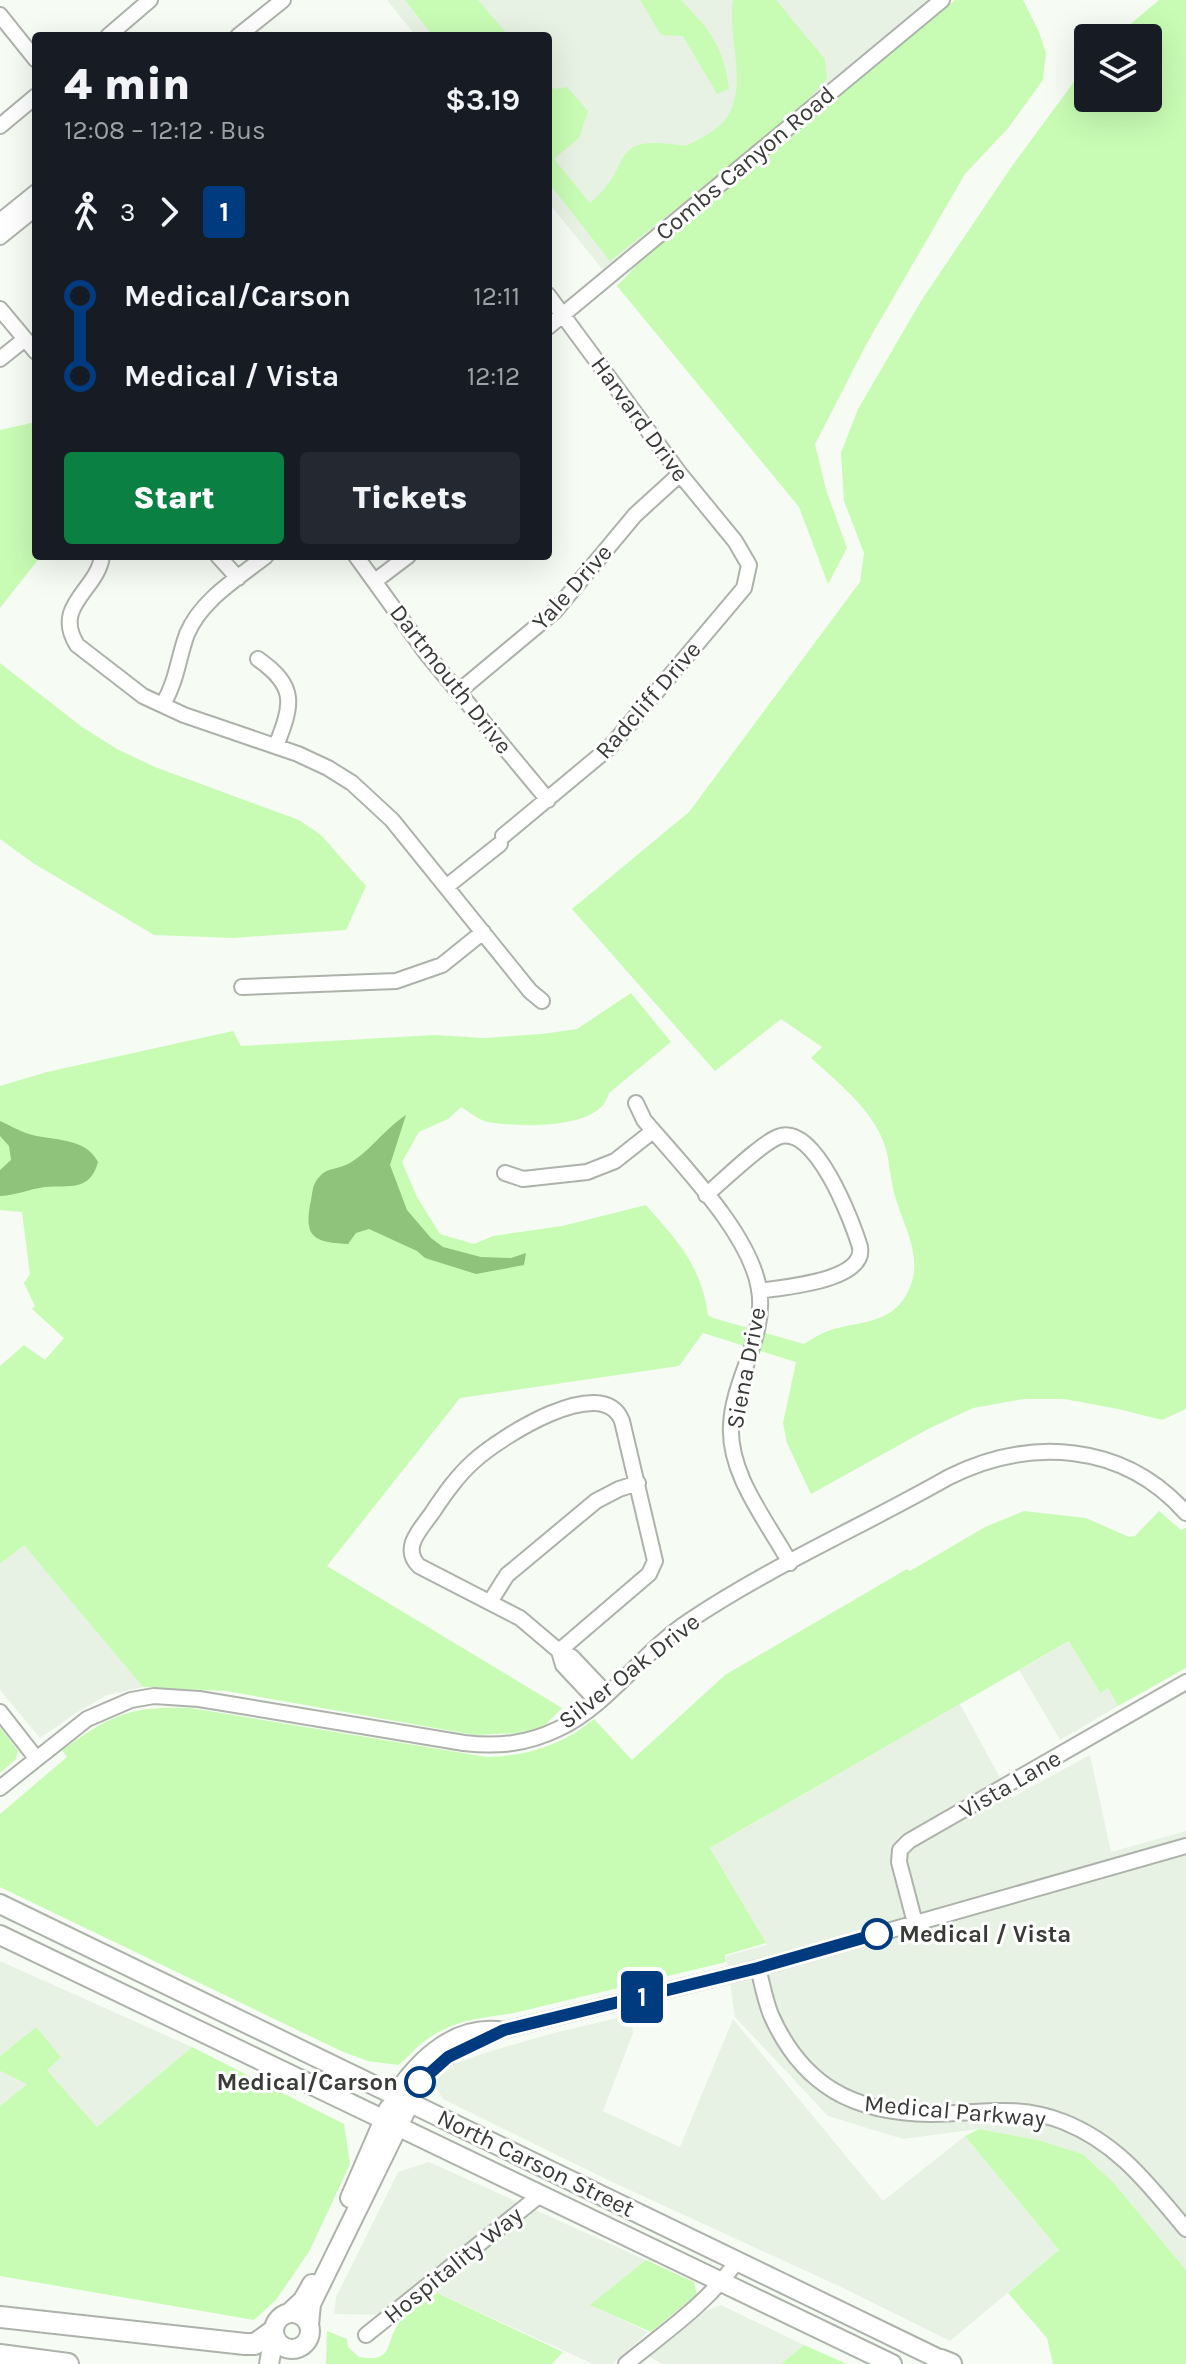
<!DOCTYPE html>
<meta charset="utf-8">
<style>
body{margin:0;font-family:Karla,sans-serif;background:#242831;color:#f1f3f6;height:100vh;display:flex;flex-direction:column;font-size:30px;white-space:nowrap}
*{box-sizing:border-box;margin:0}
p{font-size:26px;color:#9ea1a6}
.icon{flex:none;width:44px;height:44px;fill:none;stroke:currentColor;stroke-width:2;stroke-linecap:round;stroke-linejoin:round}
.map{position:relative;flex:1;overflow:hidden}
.drawer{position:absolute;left:32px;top:32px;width:520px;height:528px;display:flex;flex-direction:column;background:#171b24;border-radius:8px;box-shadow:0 8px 32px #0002}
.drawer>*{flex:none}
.badge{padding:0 16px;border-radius:6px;font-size:28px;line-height:52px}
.controls{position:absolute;left:1074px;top:24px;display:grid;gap:16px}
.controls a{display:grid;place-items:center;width:88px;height:88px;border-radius:8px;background:#171b24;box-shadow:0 8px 32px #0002;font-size:40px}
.map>.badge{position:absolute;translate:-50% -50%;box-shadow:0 0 0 4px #fff}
.legs{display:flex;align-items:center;gap:12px;height:88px;padding:0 32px;font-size:26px}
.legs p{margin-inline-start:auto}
.overview{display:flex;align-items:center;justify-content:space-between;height:136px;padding:0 32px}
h1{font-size:44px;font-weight:800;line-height:60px}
.button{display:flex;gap:16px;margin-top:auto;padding:16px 32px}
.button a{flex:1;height:92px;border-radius:8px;background:#0b8043;color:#fff;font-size:32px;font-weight:800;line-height:92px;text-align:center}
.button a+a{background:#242831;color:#f1f3f6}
ul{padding:0 32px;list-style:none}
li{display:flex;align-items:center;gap:28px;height:80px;font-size:30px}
li i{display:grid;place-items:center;width:12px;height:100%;margin:0 10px;background:currentColor}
li i::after{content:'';width:20px;height:20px;margin:-10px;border:6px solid;border-radius:50%;background:#171b24}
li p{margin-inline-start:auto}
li:first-child i{background:linear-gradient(#0000 50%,currentColor 0)}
li:last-child i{background:linear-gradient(currentColor 50%,#0000 0)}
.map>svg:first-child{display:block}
.built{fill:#e8f2e4}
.green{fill:#c8fcb4}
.water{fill:#8fc27a}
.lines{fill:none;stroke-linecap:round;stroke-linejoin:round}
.minor-casing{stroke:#adb2ab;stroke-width:18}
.major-casing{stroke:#adb2ab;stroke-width:22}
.highway-casing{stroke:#adb2ab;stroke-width:24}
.minor{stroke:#fff;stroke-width:14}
.major{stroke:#fff;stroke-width:18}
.highway{stroke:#fff;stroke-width:20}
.line-1-casing{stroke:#fff;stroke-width:18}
.line-1{stroke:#003b80;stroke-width:12}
.stop-1-dot{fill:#fff;stroke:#003b80;stroke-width:4}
.labels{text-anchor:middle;stroke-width:6;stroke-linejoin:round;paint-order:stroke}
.street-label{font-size:24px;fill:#393b38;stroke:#fff}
.stop-label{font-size:24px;font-weight:bold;fill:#393b38;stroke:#fff;text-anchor:start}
</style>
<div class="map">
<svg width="1186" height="2364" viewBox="0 0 1186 2364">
<rect width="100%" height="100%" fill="#f6fbf4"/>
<path class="built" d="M387 0H929L603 270 548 202V36H416Z
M24 1544 143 1687 107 1695 76 1713 40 1738 0 1690V1564Z
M1070 1641 1099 1692 1108 1688 1118 1706 1060 1740 1019 1670Z
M960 1704 1011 1798 1090 1755 1111 1852 1186 1831V2270L1114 2183 1083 2154 1038 2140 979 2129 903 2139 828 2116 735 2017 726 1956 767 1945 710 1848Z
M0 1961 192 2047 97 2127 47 2070 36 2027 0 2056Z
M630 2015 633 2033 603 2111 680 2147 733 2019 883 2201 965 2136 1059 2250 950 2341 841 2287 608 2180 443 2099 432 2081 454 2064 491 2051 554 2033Z
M0 2071 28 2083 0 2106Z
M429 2162 646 2260 591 2305 648 2332 613 2364H593L437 2293 419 2282 383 2315 334 2314 336 2297 398 2172Z
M721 2305 804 2345 781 2364H663L649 2357 706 2311Z"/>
<path class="green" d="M405 0H478L509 36H433Z
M640 0H681C710 30 724 47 729 89L717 94 683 36 661 35Z
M733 0H776L825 59 827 79 793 116 610 261 548 182V82L554 89 567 87 588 111 579 138 554 159 590 203C637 165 603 133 686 146 696 140 709 135 718 127 754 96 726 40 733 0Z
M955 0H1023L1039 32 1046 53 1043 80 1009 127 965 174 867 343 815 444 826 490 847 548 828 584 799 507 617 286 651 250Z
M1159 0H1186V1409L1162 1420 1118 1409 1064 1399H1024L973 1408 928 1429 811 1494 787 1443 783 1423 796 1362 703 1333 679 1366 460 1398 327 1566 562 1708 546 1724 538 1728 518 1733 475 1735 226 1691 143 1687 24 1545 0 1564V1366L24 1345 45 1360 64 1338 32 1309 35 1306 24 1283 30 1274 22 1212 0 1210V1086L47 1072 233 1031 241 1046 435 1035 484 1038 542 1034 577 1029 631 993 671 1042 609 1093C601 1131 517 1127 488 1122 478 1120 470 1112 461 1107L448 1119 419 1132 402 1162 417 1197 440 1234 474 1244 493 1236 562 1226 646 1205C678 1242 701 1265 708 1315L713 1318 804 1344C812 1339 821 1333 831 1330 856 1322 886 1324 903 1300 931 1259 899 1224 892 1183 888 1161 889 1151 878 1130 862 1101 835 1080 811 1058L822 1047 781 1019 715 1071 572 909 689 812 860 582 864 553 844 501 841 453 858 409 921 301 1012 166 1088 63V98H1148V38H1114Z
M36 422V556H41L0 608V430Z
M0 663 82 727 117 749 155 767 299 820 321 835 366 886 346 930 233 938 154 935 33 863 0 839Z
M1024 1511 1086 1518 1129 1537 1135 1536 1159 1511 1181 1530 1186 1528V1668L1118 1706 1108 1688 1100 1693 1069 1641 710 1848 766 1943 725 1955 726 1962 514 2013C477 2019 453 2019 422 2043 413 2050 407 2059 398 2065L368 2061 341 2051 0 1887V1814L67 1757 62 1750C112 1715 128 1706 191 1708L487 1757C527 1756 563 1745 594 1719L632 1760 725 1675 907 1569 910 1571 985 1527Z
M0 1727 18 1751 16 1759 0 1773Z
M36 2027 61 2057 47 2070 97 2127 192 2047 344 2124 350 2164 310 2250 276 2300 254 2320 0 2276V2106L27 2084 0 2071V2056Z
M979 2129 1038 2140 1083 2154 1114 2183 1186 2270V2364H1053L1047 2338 1008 2293 1059 2250 965 2136Z
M646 2260 694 2282 697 2294 651 2332 590 2305Z
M437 2293 563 2352 552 2364H326L327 2331 347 2339 348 2347 359 2357C394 2363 385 2344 397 2326 405 2313 425 2303 437 2293Z
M804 2345 847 2364H781Z"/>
<path class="water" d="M406 1115 390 1165 407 1210 431 1238 443 1247 481 1257 511 1258 526 1253 524 1265 476 1274 425 1258 417 1251 369 1229 356 1233 348 1244C316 1242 304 1239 310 1205 313 1193 311 1185 320 1176 326 1168 339 1169 348 1164 370 1152 384 1129 406 1115Z
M0 1121C9 1125 19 1131 29 1134 52 1141 86 1137 98 1162 90 1192 69 1185 45 1187 30 1189 17 1195 0 1196V1170L11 1160 9 1146 0 1136Z"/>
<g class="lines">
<g class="minor-casing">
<path id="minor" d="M0 15 36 60
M108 36 150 0
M238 36 283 0
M0 126 36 96
M0 221 36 192
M0 237 36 208
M0 309 36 352
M548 327 942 0
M0 359 25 339
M102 556C98 590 52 605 77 645L143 696 184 715 298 754 328 768 352 783 392 820 530 991 542 1001
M218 556 238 578
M356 556 426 653 548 800
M375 581 408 556
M258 659C298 687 292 705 276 746
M458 692 555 611 635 515 680 474
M163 704C177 681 178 658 187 634 201 600 238 578 266 556
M503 836 610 747 744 588 749 565 735 541 680 474 548 295
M446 887 500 844
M242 987 396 981 442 965 483 932
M636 1103 644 1120C681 1164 750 1233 759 1289 767 1337 733 1378 731 1425 728 1474 767 1521 790 1563
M505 1173 523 1179 587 1172 615 1161 653 1131
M706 1195C723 1181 760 1144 778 1137 815 1122 852 1221 860 1247 866 1281 784 1287 759 1291
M490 1602 507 1575 596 1501 619 1489 638 1483
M559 1651 649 1574 655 1561 622 1421C603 1371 499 1438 474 1461 457 1476 444 1495 432 1513 420 1530 401 1548 419 1566L520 1618 559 1651 572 1657 606 1693
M559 1651 563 1665 597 1701
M0 1712 36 1758
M0 1788 87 1719 131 1700 154 1696 199 1699 464 1743C498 1747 527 1744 558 1729 609 1705 642 1652 689 1621 771 1566 863 1526 949 1477 1030 1437 1123 1442 1186 1513
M915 1923 899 1862 900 1850 909 1841 1186 1682
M758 1968C762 1983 765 2000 771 2015 803 2087 855 2113 931 2114 979 2114 1016 2103 1064 2122 1119 2144 1149 2185 1186 2229
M394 2094C419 2057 456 2022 504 2030
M410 2102 420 2082 437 2064 463 2048 504 2030 758 1968 1186 1846
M366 2335 540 2195
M626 2364C665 2332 708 2303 737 2261"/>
</g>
<g class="major-casing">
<path id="major" d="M0 1904 941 2360 939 2364
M0 1935 892 2364
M350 2198 389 2108
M274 2331a18 18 0 1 1 36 0a18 18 0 1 1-36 0Z
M289 2313 303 2300 312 2284
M309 2325 311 2304 410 2102
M269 2364 274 2337"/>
</g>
<g class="highway-casing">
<path id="highway" d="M0 2317 245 2344H255L273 2331
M0 2355 68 2364
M941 2360 951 2364"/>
</g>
<use href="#minor" class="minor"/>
<use href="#major" class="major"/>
<use href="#highway" class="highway"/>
</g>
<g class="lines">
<g class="line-1-casing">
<path id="line-1" d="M420 2082 448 2057 504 2030 758 1968 877 1934"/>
</g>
<use href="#line-1" class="line-1"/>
</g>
<g class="stop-1-dot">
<circle cx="877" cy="1934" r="14"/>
<circle cx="420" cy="2082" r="14"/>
</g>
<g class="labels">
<g class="street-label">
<text transform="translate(745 163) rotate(-40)" y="8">Combs Canyon Road</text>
<text transform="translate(640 419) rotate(54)" y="8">Harvard Drive</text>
<text transform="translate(572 587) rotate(-48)" y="8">Yale Drive</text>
<text transform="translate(451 679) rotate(52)" y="8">Dartmouth Drive</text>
<text transform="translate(648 700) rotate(-49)" y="8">Radcliff Drive</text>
<text transform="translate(746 1368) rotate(-79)" y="8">Siena Drive</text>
<text transform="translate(629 1671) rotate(-38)" y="8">Silver Oak Drive</text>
<text transform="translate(1010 1784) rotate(-30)" y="8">Vista Lane</text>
<text transform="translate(955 2111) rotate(5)" y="8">Medical Parkway</text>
<text transform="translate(536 2163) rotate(26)" y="8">North Carson Street</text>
<text transform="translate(453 2265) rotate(-39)" y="8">Hospitality Way</text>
</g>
<g class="stop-label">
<text x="899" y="1942">Medical / Vista</text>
<text x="398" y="2090" text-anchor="end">Medical/Carson</text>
</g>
</g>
</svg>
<div class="controls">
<a><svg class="icon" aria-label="layers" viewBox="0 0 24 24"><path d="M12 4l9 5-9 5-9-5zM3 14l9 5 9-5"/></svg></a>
</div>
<b class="badge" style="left:642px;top:1997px;background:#003b80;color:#fff">1</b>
<section class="drawer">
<div class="overview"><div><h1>4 min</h1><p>12:08 – 12:12 · Bus</p></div><b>$3.19</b></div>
<div class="legs"><svg class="icon" aria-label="walk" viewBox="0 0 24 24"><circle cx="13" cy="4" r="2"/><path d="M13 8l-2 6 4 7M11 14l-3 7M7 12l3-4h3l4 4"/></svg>3<svg class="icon" aria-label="forward" viewBox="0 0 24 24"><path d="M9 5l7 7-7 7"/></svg><b class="badge" style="background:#003b80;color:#fff">1</b></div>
<ul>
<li><i style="color:#003b80"></i><b>Medical/Carson</b><p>12:11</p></li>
<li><i style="color:#003b80"></i><b>Medical / Vista</b><p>12:12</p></li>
</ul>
<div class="button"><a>Start</a><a>Tickets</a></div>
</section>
</div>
